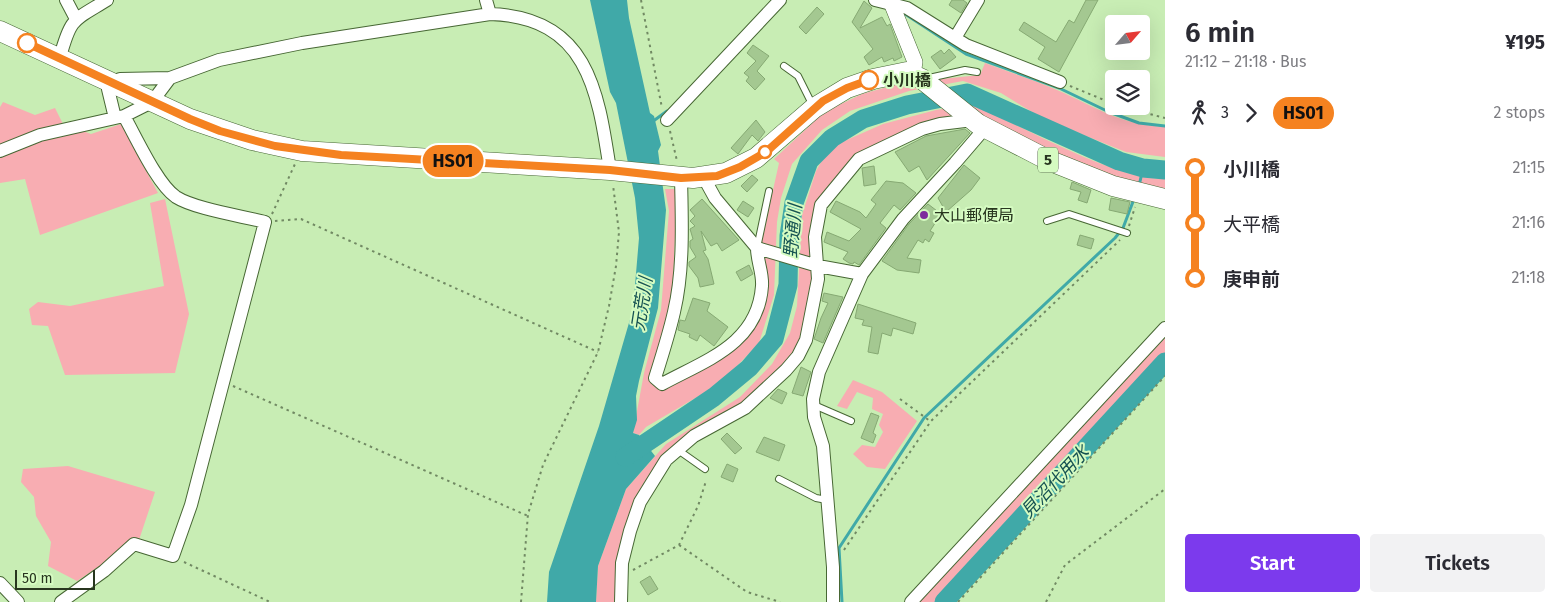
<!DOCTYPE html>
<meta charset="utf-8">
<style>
body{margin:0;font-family:"Fira Sans","Noto Sans JP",sans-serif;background:#f2f2f3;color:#2b2b33;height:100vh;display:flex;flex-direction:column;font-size:19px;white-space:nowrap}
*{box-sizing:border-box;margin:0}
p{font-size:16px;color:#7c7c81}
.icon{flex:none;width:28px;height:28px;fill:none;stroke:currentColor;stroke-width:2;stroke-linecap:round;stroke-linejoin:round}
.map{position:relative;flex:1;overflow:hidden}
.details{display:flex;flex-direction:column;background:#fff;width:400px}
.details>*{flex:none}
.badge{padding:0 10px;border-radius:16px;font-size:18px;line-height:32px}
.needle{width:32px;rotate:62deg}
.buttons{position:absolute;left:1105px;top:15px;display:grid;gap:10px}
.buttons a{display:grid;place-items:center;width:45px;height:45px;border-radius:5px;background:#fff;box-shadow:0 5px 20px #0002;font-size:25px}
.scale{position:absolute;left:15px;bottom:12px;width:80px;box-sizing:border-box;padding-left:5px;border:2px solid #28361f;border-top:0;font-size:14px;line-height:18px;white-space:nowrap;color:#28361f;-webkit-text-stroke:4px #d5fbc1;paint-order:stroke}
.map>.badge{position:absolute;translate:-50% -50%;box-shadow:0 0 0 2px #fff}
.legs{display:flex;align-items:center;gap:8px;height:55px;padding:0 20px;font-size:16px}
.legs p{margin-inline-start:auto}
.head{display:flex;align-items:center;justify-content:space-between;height:85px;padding:0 20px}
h1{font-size:28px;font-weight:600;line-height:38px}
.button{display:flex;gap:10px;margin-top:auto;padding:10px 20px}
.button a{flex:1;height:58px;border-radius:5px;background:#7c3aed;color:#fff;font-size:20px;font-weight:600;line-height:58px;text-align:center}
.button a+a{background:#f2f2f3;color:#2b2b33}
ul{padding:0 20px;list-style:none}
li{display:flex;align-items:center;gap:18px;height:55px;font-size:19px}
li i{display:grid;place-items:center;width:8px;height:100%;margin:0 6px;background:currentColor}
li i::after{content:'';width:12px;height:12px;margin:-6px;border:4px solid;border-radius:50%;background:#fff}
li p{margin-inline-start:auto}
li:first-child i{background:linear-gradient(#0000 50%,currentColor 0)}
li:last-child i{background:linear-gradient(currentColor 50%,#0000 0)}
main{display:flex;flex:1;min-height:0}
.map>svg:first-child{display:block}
.green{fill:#f8adb2}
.water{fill:#40a9a8}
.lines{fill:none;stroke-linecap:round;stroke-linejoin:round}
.stream{stroke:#40a9a8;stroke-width:3}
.river{stroke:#40a9a8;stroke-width:19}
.building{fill:#a4c891;stroke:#86a973}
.service-casing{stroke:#476734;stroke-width:8}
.minor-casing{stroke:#476734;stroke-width:14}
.tertiary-casing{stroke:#476734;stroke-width:16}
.primary-casing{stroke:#476734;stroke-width:21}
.path{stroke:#718963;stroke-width:2;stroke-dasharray:2.5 4;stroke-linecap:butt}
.service{stroke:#fff;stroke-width:6}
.minor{stroke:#fff;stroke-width:12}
.tertiary{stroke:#fff;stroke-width:15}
.primary{stroke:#fff;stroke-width:20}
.line-1-casing{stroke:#fff;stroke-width:11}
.line-1{stroke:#f58220;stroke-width:8}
.stop-1-dot{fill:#fff;stroke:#f58220;stroke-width:2.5}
.poi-dot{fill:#7e2d9d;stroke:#d5fbc1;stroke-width:2}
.labels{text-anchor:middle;stroke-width:4;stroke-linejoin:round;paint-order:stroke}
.shield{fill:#d5fbc1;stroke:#5c7150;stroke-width:1}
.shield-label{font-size:15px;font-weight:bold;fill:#28361f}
.stop-label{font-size:16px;font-weight:bold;fill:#28361f;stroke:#d5fbc1;text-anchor:start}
.poi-label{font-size:16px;fill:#28361f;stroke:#d5fbc1;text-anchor:start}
.water-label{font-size:18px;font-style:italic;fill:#165252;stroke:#d5fbc1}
</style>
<main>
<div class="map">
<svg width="1165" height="602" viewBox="0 0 1165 602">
<rect width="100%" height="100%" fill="#c8edb4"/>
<path class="green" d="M985 63C1009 72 1034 80 1057 90 1098 108 1118 124 1165 127V157L1126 152 1086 136 1037 115 1001 93 963 81 909 91 850 111 822 130 792 164 781 198 777 222 774 295 759 343 736 367 709 390 646 427 639 435 633 433 644 373 661 310 669 211 665 189H677L672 307 653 379 664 387 758 317 761 244 779 163 774 159 819 117 839 105 862 94 902 83 980 75Z
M3 102 35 115 55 108 63 124 91 134 121 124 158 193 40 235 25 179 0 183V107Z
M964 106H974L987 111C1032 132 1118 180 1165 179V193L1044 153 973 114 854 157 817 207 811 315 789 362 743 406 692 434 635 501 618 602H596L598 566 626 489 666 444 740 397 772 364 790 333 797 306 802 215 816 171 825 155 840 143 883 124 936 110Z
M165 199 189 314 175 373 65 375 48 326 32 325 29 309 38 302 70 306 164 286 150 203Z
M1165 338V353L940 597 935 602H918Z
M853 380 882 392 917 421 885 469 867 467 853 454 862 445 875 447 883 432 879 425 883 414 872 409 873 398 857 392 847 409 837 406Z
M68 466 155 492 139 540 77 581 48 566 51 542 36 516 34 497 21 482 23 469Z"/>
<path class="water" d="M590 0H627L629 18 650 113 654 116 661 145 658 151 666 210 658 308 639 381 636 396 637 420 633 433 639 435 655 456 626 489 598 566 596 602H547L549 572 599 426 633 309 639 238 635 198 616 103 610 92Z"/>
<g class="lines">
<path class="stream" d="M902 12 966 54 1059 88 1109 112 1139 123 1165 126
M652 122 667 111
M1139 186 1143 168
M842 602 839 548 924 418 1115 238 1123 228 1134 199"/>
<path class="river" d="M625 457 714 397 749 368 774 339 788 285 789 236 794 203 809 161 832 138 863 119 907 105 967 93 1119 161 1143 168 1165 170
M944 602 1165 362"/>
</g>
<path class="building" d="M952 0H963L967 3 961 13 949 5Z
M1086 0H1098L1059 72 1038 59 1045 47 1019 30 1024 22 1056 42 1069 20 1074 23Z
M864 1 872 8 860 28 882 17 887 26 890 24 902 57 894 61 893 58 884 62 882 57 869 65 864 57 873 49 852 22Z
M817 7 824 14 806 34 799 27Z
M753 45 769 56 757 71 765 79 755 90 746 81 749 77 744 73 756 61 747 53Z
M949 49 956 57 940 69 931 57 941 50 944 54Z
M756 120 765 132 758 141 752 135 738 154 731 148Z
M965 129 970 133 927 180 919 166 909 172 895 152 926 136Z
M964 165 980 178 971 190 946 212 938 198Z
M874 166 876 184 864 186 862 168Z
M752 175 758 180 747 192 741 186Z
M886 181 903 183 916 193 900 210 894 205 880 223 886 228 859 265 854 262 853 264 849 263 843 259 848 252 824 242 827 232 849 241 861 229 830 212 836 201 860 212 866 218 876 204 871 200Z
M1072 182 1091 190 1087 203 1078 200 1081 192 1070 189Z
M1111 198 1130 202 1127 214 1109 210Z
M702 199 739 240 722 251 717 243 711 246 701 231 706 250 703 251 708 259 714 284 700 287 698 278 689 266V262L696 257 690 247V241L693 239 690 229 695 226 690 221 695 216 690 210Z
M743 201 754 208 748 217 737 210Z
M928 204 941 214 930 231 934 233 929 242 925 239 923 243 918 240 907 258 921 260 919 273 897 270 882 261 909 224Z
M1080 235 1094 239 1091 249 1077 245Z
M749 265 753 274 741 281 736 272Z
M824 293 843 297 823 343 814 339 821 318 828 303 822 301Z
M693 298 710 303 707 311 728 327 714 346 700 335 697 341 689 337 690 334 678 330 680 320 685 321Z
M858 304 916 323 913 334 893 328 891 336 882 333 878 354 868 352 872 327 862 325 864 320 855 318Z
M801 367 811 372 803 396 792 393Z
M778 389 787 393 782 404 770 398Z
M871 413 879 416 873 433 876 435 873 443 861 438Z
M727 433 742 448 735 454 721 439Z
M764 437 785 445 779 461 756 452Z
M727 464 738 469 733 482 721 477Z
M650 576 658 589 648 595 640 582Z"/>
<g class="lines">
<g class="service-casing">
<path id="service" d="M784 66 798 76 813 106
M929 78 965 70 977 72
M1047 221 1069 214 1127 233
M757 248 769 191
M814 405 851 421
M678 450 705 469
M779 479 816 498 827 500"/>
</g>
<g class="minor-casing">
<path id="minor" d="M66 0 76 19
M486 0 490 14
M875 0 907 8 966 45 1060 82
M955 38 978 0
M60 57C71 17 73 21 107 0
M115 118 108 89 110 83 120 79 170 78 219 60 302 43 490 14C588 17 598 91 610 170
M667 120 780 0
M0 151 40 135 124 116 152 102 170 78
M681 178C682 221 684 270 674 312 669 334 662 356 655 378L662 384C706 360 758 344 762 286 763 273 757 261 757 248
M704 178 715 198 757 248 818 266 862 274
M0 583 18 602
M61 602 104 571 134 544 173 556 191 505 265 222C242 216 195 209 176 197 157 184 136 137 124 116
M621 602 622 563 630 531 640 502 666 460 694 436 745 408 786 370 798 356 806 340 818 279 815 237 821 205 859 159 922 129 940 124 973 120
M833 602V567L823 446 814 417 813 399 819 372 862 274 903 219 955 163 985 128
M911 602 1165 328"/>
</g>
<g class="tertiary-casing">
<path id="tertiary" d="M890 0 915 62 913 74"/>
</g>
<g class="primary-casing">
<path id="primary" d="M0 31 190 119 252 140 302 151 610 170 693 178 726 173 756 158 814 108 847 88 873 79 907 72 922 79 978 124 1048 160 1113 186 1165 199"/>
</g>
<path class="path" d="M641 0 662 108
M1070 86 1114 104
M1119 106 1165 118
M670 131 677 161
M272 214 295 164
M275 221 301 219 598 352
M1129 226 1135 207
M233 386 528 516
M900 399 930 421
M679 545 747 592 780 602
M844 550 931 421 1120 240
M184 562 270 602
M633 570 679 545 698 506 706 481
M521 602 528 514 543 465 598 352 609 306 616 266 619 232 613 185
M958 602 1165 376
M1046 602 1065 565 1165 489"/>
<use href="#service" class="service"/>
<use href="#minor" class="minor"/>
<use href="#tertiary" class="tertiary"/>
<use href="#primary" class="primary"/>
</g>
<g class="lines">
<g class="line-1-casing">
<path id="line-1" d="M27 43 190 119 220 131 275 146 341 155 610 170 681 178 717 176 740 167 766 152 823 101 847 88 869 80"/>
</g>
<use href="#line-1" class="line-1"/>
</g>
<g class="stop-1-dot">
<circle cx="27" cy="43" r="9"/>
<circle cx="869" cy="80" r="9"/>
<circle cx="765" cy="152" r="6"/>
</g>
<circle class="poi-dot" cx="924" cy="215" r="5"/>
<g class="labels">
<rect class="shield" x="1038" y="147.5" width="20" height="25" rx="4"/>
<g class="shield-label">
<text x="1048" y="165">5</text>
</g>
<g class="stop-label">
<text x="883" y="86">小川橋</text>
</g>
<g class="poi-label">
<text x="934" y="221">大山郵便局</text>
</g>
<g class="water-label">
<text transform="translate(793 231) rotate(-85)" y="6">野通川</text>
<text transform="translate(642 304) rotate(-81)" y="6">元荒川</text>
<text transform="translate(1055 482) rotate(-47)" y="6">見沼代用水</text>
</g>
</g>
</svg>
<div class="buttons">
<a><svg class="needle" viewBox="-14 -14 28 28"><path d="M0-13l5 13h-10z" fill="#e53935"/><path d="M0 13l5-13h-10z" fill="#7c7c81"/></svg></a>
<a><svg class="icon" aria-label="layers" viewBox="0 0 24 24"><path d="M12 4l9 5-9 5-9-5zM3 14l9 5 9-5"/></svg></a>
</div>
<div class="scale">50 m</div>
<b class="badge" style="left:453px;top:161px;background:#f58220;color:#111">HS01</b>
</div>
<section class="details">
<div class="head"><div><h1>6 min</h1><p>21:12 – 21:18 · Bus</p></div><b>¥195</b></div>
<div class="legs"><svg class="icon" aria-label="walk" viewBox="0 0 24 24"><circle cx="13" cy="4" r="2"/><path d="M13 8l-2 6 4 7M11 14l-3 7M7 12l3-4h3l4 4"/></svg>3<svg class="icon" aria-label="forward" viewBox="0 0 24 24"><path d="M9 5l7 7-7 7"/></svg><b class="badge" style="background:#f58220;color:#111">HS01</b><p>2 stops</p></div>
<ul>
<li><i style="color:#f58220"></i><b>小川橋</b><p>21:15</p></li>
<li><i style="color:#f58220"></i><span>大平橋</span><p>21:16</p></li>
<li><i style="color:#f58220"></i><b>庚申前</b><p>21:18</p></li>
</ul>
<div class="button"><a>Start</a><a>Tickets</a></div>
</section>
</main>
